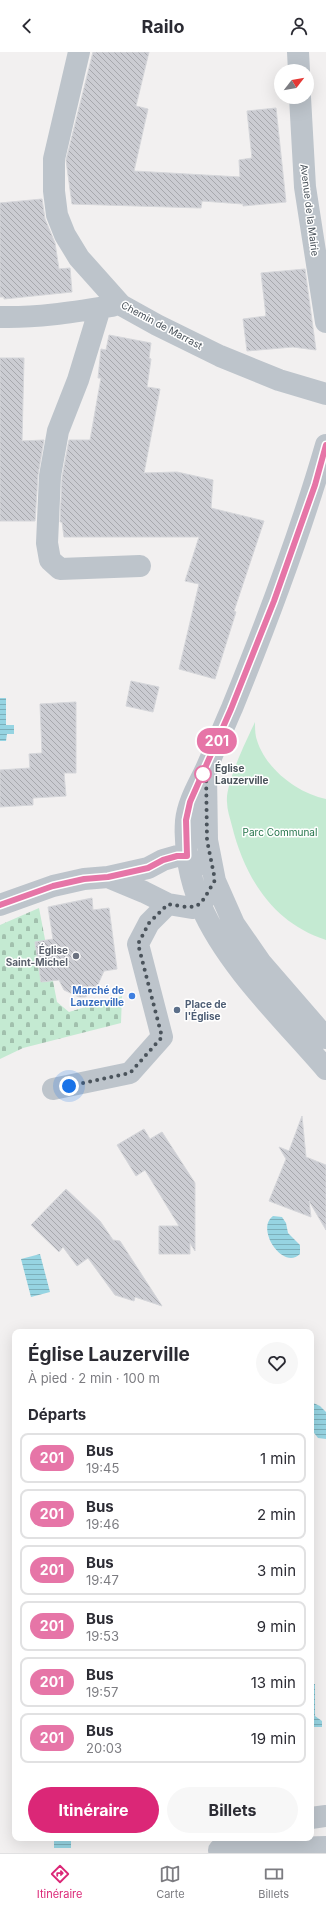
<!DOCTYPE html>
<html lang="fr">
<meta charset="utf-8">
<style>
body{margin:0;font-family:Inter,sans-serif;background:#f7f7f7;color:#2b2b33;height:100vh;display:flex;flex-direction:column;font-size:15px;white-space:nowrap}
*{box-sizing:border-box;margin:0}
p{font-size:13px;color:#7c7c81}
.icon{flex:none;width:22px;height:22px;fill:none;stroke:currentColor;stroke-width:2;stroke-linecap:round;stroke-linejoin:round}
.map{position:relative;flex:1;overflow:hidden}
.drawer{position:absolute;left:12px;top:1277px;width:302px;height:512px;display:flex;flex-direction:column;background:#fff;border-radius:8px;box-shadow:0 4px 16px #0002}
.drawer>*{flex:none}
.badge{padding:0 8px;border-radius:13px;font-size:14px;line-height:26px}
.needle{width:26px;rotate:59deg}
.tools{position:absolute;left:274px;top:12px;display:grid;gap:8px}
.tools a{display:grid;place-items:center;width:40px;height:40px;border-radius:50%;background:#fff;box-shadow:0 4px 16px #0002;font-size:20px}
.you{position:absolute;width:20px;height:20px;margin:-10px;border:3px solid #fff;border-radius:50%;background:#1a73e8;box-shadow:0 0 0 6px #1a73e833}
.map>.badge{position:absolute;translate:-50% -50%;box-shadow:0 0 0 2px #fff}
h2{padding:0 16px;font-size:15px;line-height:36px}
.round{display:grid;place-items:center;flex:none;width:42px;height:42px;border-radius:21px;background:#f7f7f7}
.headline{display:flex;align-items:center;justify-content:space-between;height:68px;padding:0 16px}
h1{font-size:19px;font-weight:700;line-height:30px}
.action{display:flex;gap:8px;margin-top:auto;padding:8px 16px}
.action a{flex:1;height:46px;border-radius:24px;background:#db2777;color:#fff;font-size:16px;font-weight:700;line-height:46px;text-align:center}
.action a+a{background:#f7f7f7;color:#2b2b33}
ul{padding:0;list-style:none}
li{display:flex;align-items:center;gap:12px;height:50px;margin:0 8px 6px;padding:0 8px;border:2px solid #e1e1e2;border-radius:8px}
li div{flex:1}
li b{display:block;font-size:15px}
li em{font-style:normal}
li .badge{min-width:44px;font-weight:700;text-align:center}
header{display:flex;justify-content:space-between;align-items:center;height:52px;padding:0 16px;background:#fff;font-size:18px;font-weight:700}
.menu{display:flex;justify-content:space-around;align-items:center;height:56px;border-top:1px solid #e1e1e2;background:#fff;font-size:11px;color:#7c7c81}
.menu a{display:grid;justify-items:center;gap:2px}
.menu .current{color:#db2777}
.map>svg:first-child{display:block}
.cemetery{fill:url(#cemetery-stones)}
.park{fill:#c4ead2}
.water{fill:url(#water-rules)}
.building{fill:url(#building-back-hatch);stroke:#d5d6da}
.lines{fill:none;stroke-linecap:round;stroke-linejoin:round}
.minor{stroke:#bdc4cb;stroke-width:22}
.line-casing{stroke:#fff;stroke-width:9}
.line{stroke:#e675a7;stroke-width:6}
.walk{stroke:#4a535b;stroke-width:4;stroke-dasharray:0 7.2}
.stop-dot{fill:#fff;stroke:#e675a7;stroke-width:2}
.worship-dot{fill:#6b7280;stroke:#fff;stroke-width:1.5}
.shop-dot{fill:#3f7fe0;stroke:#fff;stroke-width:1.5}
.service-dot{fill:#5c6f8a;stroke:#fff;stroke-width:1.5}
.labels{text-anchor:middle;stroke-width:3;stroke-linejoin:round;paint-order:stroke}
.street-label{font-size:10px;fill:#4a535b;stroke:#fff}
.stop-label{font-size:10px;font-weight:bold;fill:#4a535b;stroke:#fff;text-anchor:start}
.park-label{font-size:10px;fill:#23744a;stroke:#fff}
.worship-label{font-size:10px;font-weight:bold;fill:#5b616d;stroke:#fff;text-anchor:end}
.shop-label{font-size:10px;font-weight:bold;fill:#366cbe;stroke:#fff;text-anchor:end}
.service-label{font-size:10px;font-weight:bold;fill:#4e5e75;stroke:#fff;text-anchor:start}
</style>
<header><svg class="icon" aria-label="back" viewBox="0 0 24 24"><path d="M15 5l-7 7 7 7"/></svg>Railo<svg class="icon" aria-label="person" viewBox="0 0 24 24"><circle cx="12" cy="8" r="4"/><path d="M4 21q1-7 8-7t8 7"/></svg></header>
<div class="map">
<svg width="326" height="1801" viewBox="0 0 326 1801">
<defs>
<pattern id="cemetery-stones" width="16" height="16" patternUnits="userSpaceOnUse"><rect width="16" height="16" fill="#c4ead2"/><path d="M2 7V4a2 2 0 0 1 4 0v3zM10 15v-3a2 2 0 0 1 4 0v3z" fill="#a1c0ad"/></pattern>
<pattern id="water-rules" width="6" height="5" patternUnits="userSpaceOnUse"><rect width="6" height="5" fill="#96d4e2"/><path d="M0 2.5h6" fill="none" stroke="#7cafba"/></pattern>
<pattern id="building-back-hatch" width="6" height="6" patternUnits="userSpaceOnUse"><rect width="6" height="6" fill="#cbccd2"/><path d="M-1 5l2 2M0 0l6 6M5-1l2 2" fill="none" stroke="#a7a8ad"/></pattern>
</defs>
<rect width="100%" height="100%" fill="#f2f0f0"/>
<path class="cemetery" d="M39 856 57 950 69 960 122 944 121 971 23 996 0 1007V873Z"/>
<path class="park" d="M255 670C255 675 255 680 256 685 264 716 297 741 326 747V888C273 871 245 826 232 774 230 766 227 758 227 750 225 732 247 687 255 670Z"/>
<path class="water" d="M0 646H6V673H14V682H7L6 689H0Z
M273 1164 282 1165 286 1171 288 1181 300 1193V1202C283 1219 255 1177 273 1164Z
M40 1202 50 1240 31 1245 21 1207Z
M311 1350 320 1354 326 1360V1387L318 1386 311 1377Z
M311 1632H315V1664L322 1669V1675H311Z
M54 1786H71V1796H54Z"/>
<path class="building" d="M93 0H149L136 54 148 57 134 119 240 125 239 108 252 106 247 59 276 56 286 150 243 154V152L202 149 201 156 72 152 66 108Z
M42 147 45 167 55 191 59 217 70 216 72 240 4 247V245H0V151Z
M305 217 316 298 293 295 247 299 243 267 266 264 261 221Z
M109 283 151 291 149 306 151 307 147 335 160 337 144 421 177 420 213 428 211 456 264 469 234 559 236 560 215 627 179 617 199 532 185 529 199 485H64L62 470H60L62 425 69 388H90L101 326H98L101 297 106 298Z
M0 306H24L22 389 44 388 38 423 35 469H0Z
M131 629 159 635 153 660 126 654Z
M76 650V721H64L66 744 33 746V753L0 755V718L30 716 29 702 42 701 40 652Z
M92 846 93 858 109 856 117 917 104 919 95 939 85 945H79L64 938 59 928 41 930 35 890 53 887 48 855Z
M302 1064 306 1105 326 1113V1178L309 1149 311 1165 269 1149 286 1107 279 1095 289 1099Z
M144 1077 150 1087 162 1080 195 1131V1199L190 1191V1202H159V1174H179L145 1118 136 1124 117 1093Z
M66 1137 100 1169 113 1188 120 1189 162 1254 135 1245 134 1249 115 1243 88 1206 77 1214 63 1195 59 1200 31 1173Z"/>
<g class="lines">
<path class="minor" d="M79 0 54 107V139L57 163 65 183 79 206 121 253 157 273 220 304 279 328 326 342
M298 0 299 19
M300 45 305 135 326 270
M100 256 78 328 58 379 50 424 47 491 50 508 60 517 140 514
M0 265C38 266 74 260 112 254
M326 393C300 483 267 570 232 656 223 676 215 697 206 717 198 734 188 750 186 769 184 797 190 828 201 854 227 914 283 967 326 1017
M206 722 207 788 215 829 234 872 261 911 326 986
M108 825 144 840 168 852 192 856 201 853 207 842
M0 853 53 834 84 827 108 825 148 816 163 808 177 804H187L198 813
M53 1037 130 1021 162 985 138 892 149 871 168 852
M311 1766 326 1764
M219 1798 326 1795"/>
</g>
<g class="lines">
<g class="line-casing">
<path id="line" d="M0 853 53 834 84 827 108 825 148 816 163 808 177 804H187L186 768 190 750 231 657 274 549 315 433 326 393"/>
</g>
<use href="#line" class="line"/>
<path class="walk" d="M69 1034 130 1021 162 985 138 892 149 871 168 852C201 858 198 857 215 828L207 788 206 717 203 722"/>
</g>
<circle class="stop-dot" cx="203" cy="722" r="8"/>
<circle class="worship-dot" cx="76" cy="904" r="4"/>
<circle class="shop-dot" cx="132" cy="944" r="4"/>
<circle class="service-dot" cx="177" cy="958" r="4"/>
<g class="labels">
<g class="street-label">
<text transform="translate(310 158) rotate(83)" y="4">Avenue de la Mairie</text>
<text transform="translate(162 273) rotate(28)" y="4">Chemin de Marrast</text>
</g>
<g class="stop-label">
<text x="215" y="720">Église<tspan x="215" dy="12">Lauzerville</tspan></text>
</g>
<g class="park-label">
<text x="280" y="784">Parc Communal</text>
</g>
<g class="worship-label">
<text x="68" y="902">Église<tspan x="68" dy="12">Saint-Michel</tspan></text>
</g>
<g class="shop-label">
<text x="124" y="942">Marché de<tspan x="124" dy="12">Lauzerville</tspan></text>
</g>
<g class="service-label">
<text x="185" y="956">Place de<tspan x="185" dy="12">l'Église</tspan></text>
</g>
</g>
</svg>
<div class="tools">
<a><svg class="needle" viewBox="-14 -14 28 28"><path d="M0-13l5 13h-10z" fill="#e53935"/><path d="M0 13l5-13h-10z" fill="#7c7c81"/></svg></a>
</div>
<div class="you" style="left:69px;top:1034px"></div>
<b class="badge" style="left:217px;top:689px;background:#e675a7;color:#fff">201</b>
<section class="drawer">
<div class="headline"><div><h1>Église Lauzerville</h1><p>À pied · 2 min · 100 m</p></div><a class="round"><svg class="icon" aria-label="heart" viewBox="0 0 24 24"><path d="M12 20l-8-8c-3-5 5-10 8-4 3-6 11-1 8 4z"/></svg></a></div>
<h2>Départs</h2>
<ul>
<li><span class="badge" style="background:#e675a7;color:#fff">201</span><div><b>Bus</b><p>19:45</p></div><em>1 min</em></li>
<li><span class="badge" style="background:#e675a7;color:#fff">201</span><div><b>Bus</b><p>19:46</p></div><em>2 min</em></li>
<li><span class="badge" style="background:#e675a7;color:#fff">201</span><div><b>Bus</b><p>19:47</p></div><em>3 min</em></li>
<li><span class="badge" style="background:#e675a7;color:#fff">201</span><div><b>Bus</b><p>19:53</p></div><em>9 min</em></li>
<li><span class="badge" style="background:#e675a7;color:#fff">201</span><div><b>Bus</b><p>19:57</p></div><em>13 min</em></li>
<li><span class="badge" style="background:#e675a7;color:#fff">201</span><div><b>Bus</b><p>20:03</p></div><em>19 min</em></li>
</ul>
<div class="action"><a>Itinéraire</a><a>Billets</a></div>
</section>
</div>
<nav class="menu">
<a class="current"><svg class="icon" aria-label="directions" viewBox="0 0 24 24"><path d="M12 3l9 9-9 9-9-9zM9 14v-3h6M13 9l2 2-2 2"/></svg>Itinéraire</a>
<a><svg class="icon" aria-label="map" viewBox="0 0 24 24"><path d="M3 6l6-2 6 2 6-2v14l-6 2-6-2-6 2zM9 4v14M15 6v14"/></svg>Carte</a>
<a><svg class="icon" aria-label="tickets" viewBox="0 0 24 24"><path d="M3 7h18v10H3zM15 7v10"/></svg>Billets</a>
</nav>
